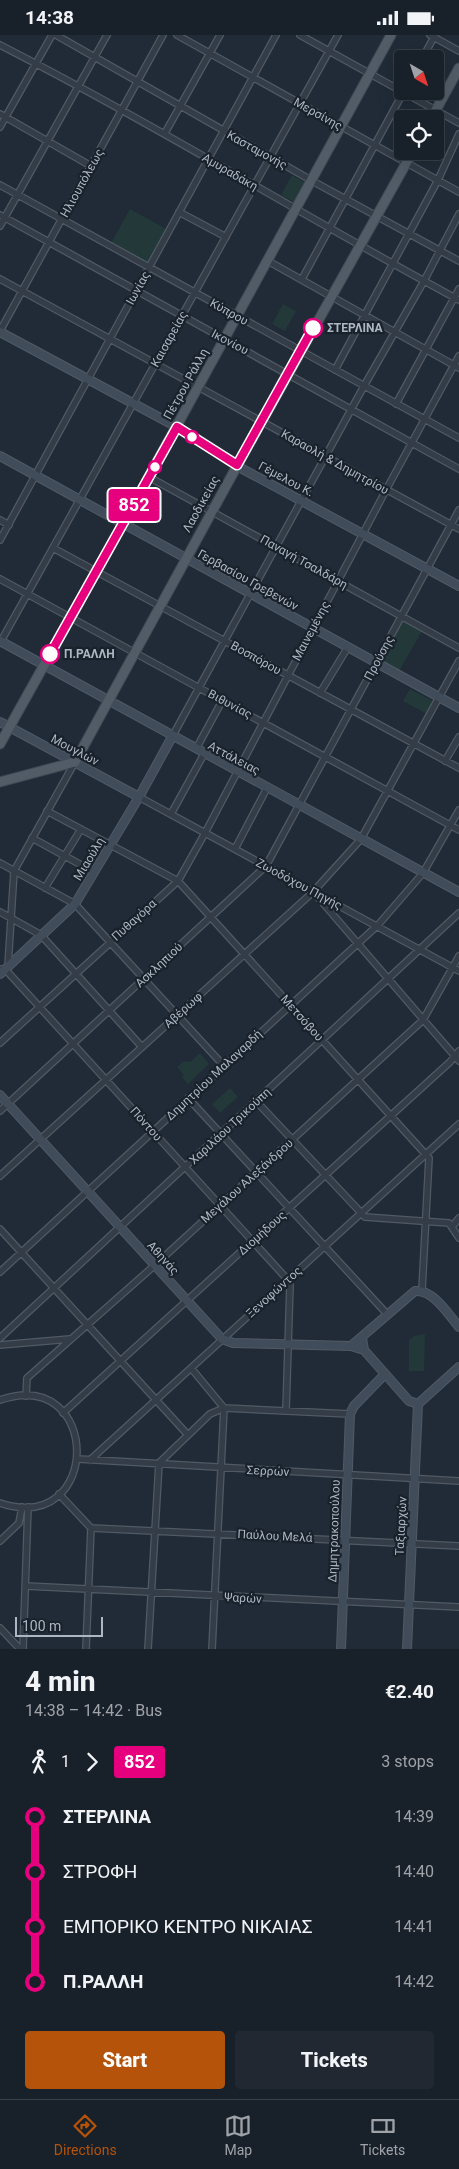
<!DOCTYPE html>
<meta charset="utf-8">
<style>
body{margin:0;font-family:Roboto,sans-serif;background:#212831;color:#f1f3f6;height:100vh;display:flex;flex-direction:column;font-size:19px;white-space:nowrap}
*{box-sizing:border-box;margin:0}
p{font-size:16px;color:#9fa3a8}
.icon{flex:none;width:28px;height:28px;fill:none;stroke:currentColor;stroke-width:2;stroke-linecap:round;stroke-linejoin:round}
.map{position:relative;height:1614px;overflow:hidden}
.side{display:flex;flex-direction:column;background:#182029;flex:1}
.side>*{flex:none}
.badge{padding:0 10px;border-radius:4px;font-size:18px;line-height:32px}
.needle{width:32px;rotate:141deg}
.tools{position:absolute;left:394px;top:15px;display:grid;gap:10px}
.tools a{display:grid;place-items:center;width:50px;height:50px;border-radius:5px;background:#182029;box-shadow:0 5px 20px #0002,0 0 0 1px #363e46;font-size:25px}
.scale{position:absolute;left:15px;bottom:12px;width:88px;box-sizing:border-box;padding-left:5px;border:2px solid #adb7c4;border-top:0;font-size:14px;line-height:18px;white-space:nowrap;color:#adb7c4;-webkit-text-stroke:4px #19212b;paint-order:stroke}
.map>.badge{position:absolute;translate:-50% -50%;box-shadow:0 0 0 2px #fff}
.legs{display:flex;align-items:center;gap:8px;height:55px;padding:0 25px;font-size:16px}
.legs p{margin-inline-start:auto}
.summary{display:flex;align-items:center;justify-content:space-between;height:85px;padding:0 25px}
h1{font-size:28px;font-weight:800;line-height:38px}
.button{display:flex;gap:10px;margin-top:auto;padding:10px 25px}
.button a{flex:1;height:58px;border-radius:5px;background:#b45309;color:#fff;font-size:20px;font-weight:800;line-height:58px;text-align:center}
.button a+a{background:#212831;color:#f1f3f6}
ul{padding:0 25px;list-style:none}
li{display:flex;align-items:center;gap:18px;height:55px;font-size:19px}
li i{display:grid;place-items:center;width:8px;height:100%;margin:0 6px;background:currentColor}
li i::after{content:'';width:12px;height:12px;margin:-6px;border:4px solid;border-radius:50%;background:#182029}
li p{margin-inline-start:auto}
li:first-child i{background:linear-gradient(#0000 50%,currentColor 0)}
li:last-child i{background:linear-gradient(currentColor 50%,#0000 0)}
.status{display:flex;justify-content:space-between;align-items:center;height:35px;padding:0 25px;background:#182029;direction:ltr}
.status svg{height:14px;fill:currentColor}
.tabs{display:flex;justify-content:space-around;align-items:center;height:70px;border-top:1px solid #363e46;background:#182029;font-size:14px;color:#9fa3a8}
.tabs a{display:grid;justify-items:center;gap:2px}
.tabs .selected{color:#b45309}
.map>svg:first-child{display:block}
.green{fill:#223839}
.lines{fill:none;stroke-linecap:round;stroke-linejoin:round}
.street-casing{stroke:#505a65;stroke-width:8}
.secondary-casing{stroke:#505a65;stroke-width:10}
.primary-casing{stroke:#3f4854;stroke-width:11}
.street{stroke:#333c47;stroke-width:5.5}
.secondary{stroke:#414c5a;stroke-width:8}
.primary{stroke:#515c67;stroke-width:9}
.line-1-casing{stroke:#fff;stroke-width:11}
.line-1{stroke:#e6007e;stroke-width:8}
.stop-1-dot{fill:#fff;stroke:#e6007e;stroke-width:2.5}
.labels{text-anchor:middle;stroke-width:4.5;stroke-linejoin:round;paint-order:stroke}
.street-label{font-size:12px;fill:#adb7c4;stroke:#19212b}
.stop-label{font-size:12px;font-weight:bold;fill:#adb7c4;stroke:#19212b;text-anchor:start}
</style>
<div class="status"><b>14:38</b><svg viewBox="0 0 49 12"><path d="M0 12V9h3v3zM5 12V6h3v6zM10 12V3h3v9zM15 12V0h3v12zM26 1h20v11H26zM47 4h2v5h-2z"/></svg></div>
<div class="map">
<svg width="459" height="1614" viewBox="0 0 459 1614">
<rect width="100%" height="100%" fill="#202b37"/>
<path class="green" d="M292 140 304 147 294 167 281 160Z
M130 174 166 194 148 228 111 208Z
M283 269 296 276 285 296 272 289Z
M402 585 422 596 398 638 379 626Z
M410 654 433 666 427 679 403 666Z
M200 1018 209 1029 188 1049 182 1042 184 1040 177 1032 184 1026 190 1027Z
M230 1053 238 1062 220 1078 212 1069Z
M425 1299 424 1336H409V1305L414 1301Z"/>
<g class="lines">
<g class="street-casing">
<path id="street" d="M56 0 316 148 459 226
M177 0 459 157
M300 0 459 88
M430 0 459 16
M0 10C156 90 305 182 459 265
M422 24 435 0
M0 79 91 131
M0 92 52 0
M165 98 220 0
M0 150 459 403
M179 177 226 202
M0 180 459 434
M0 191 107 0
M268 226 459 333
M0 244 459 494
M302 244 404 56
M0 296 163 0
M335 335 438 145 459 99
M396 369 459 254
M149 442 459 613
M0 485 9 490
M0 505 276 0
M53 513 459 733
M0 544 459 795
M0 608 338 0
M320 658 348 612
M172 702 364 351 424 246 459 179
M196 714 222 666
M445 726 459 702
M139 762 459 936
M47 776 178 846 429 1123 422 1255
M171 779 204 719
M32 803 94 837
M235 814 267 753
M0 828 75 869 224 1031
M45 853 81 794
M316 860 459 1026
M0 877 41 900 142 1012
M8 931 14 836 75 727
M2 934H5L287 1244 290 1250 286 1375
M0 1008 178 846 205 798 386 455 459 321
M188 1063 387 1279
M256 1066 365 1182 449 1188 459 1203
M0 1076 266 831 459 475
M0 1141 313 857 361 804 459 626
M452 1192 459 1183
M0 1194 188 1400
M0 1237 378 890 423 838 459 775
M0 1303 459 878
M0 1310 70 1304
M191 1333 224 1373 212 1614
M26 1361 27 1343 155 1230 423 985 459 921
M0 1365C102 1330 103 1502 0 1468
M63 1378 450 1027 459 1016
M78 1424 459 1446
M90 1425 459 1089
M59 1459 91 1493
M91 1493 459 1511
M0 1506 19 1488 22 1472
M26 1551 459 1572
M0 1593 20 1614
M23 1614 28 1472
M86 1614 91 1493
M148 1614 159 1428 210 1379 224 1373 350 1379"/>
</g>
<g class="secondary-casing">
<path id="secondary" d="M0 297 177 392 237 431 459 551
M0 421 459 673
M0 606 459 857
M0 687 139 762
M0 939 75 869 139 762 172 702
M0 1060 222 1304 233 1308 351 1311 364 1315
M362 1303 364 1315 409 1366 418 1369 459 1332
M351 1311 415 1256C433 1254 448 1279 459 1292
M341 1614 350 1379 354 1371 385 1339
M407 1614 418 1369"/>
</g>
<g class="primary-casing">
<path id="primary" d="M431 84 459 33
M0 709 124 487 391 0
M0 747 75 727 237 431 413 116"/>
</g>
<use href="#street" class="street"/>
<use href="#secondary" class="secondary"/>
<use href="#primary" class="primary"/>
</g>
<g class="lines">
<g class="line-1-casing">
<path id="line-1" d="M50 619 177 392 237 430 313 293"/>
</g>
<use href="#line-1" class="line-1"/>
</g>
<g class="stop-1-dot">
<circle cx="313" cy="293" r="9"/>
<circle cx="192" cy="402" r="6"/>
<circle cx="155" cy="432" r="6"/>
<circle cx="50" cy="619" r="9"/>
</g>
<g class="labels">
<g class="street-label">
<text transform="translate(318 79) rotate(29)" y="4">Μερσίνης</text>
<text transform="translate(257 115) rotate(29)" y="4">Κασταμονής</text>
<text transform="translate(230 137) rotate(30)" y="4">Αμυραδάκη</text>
<text transform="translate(82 148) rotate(-61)" y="4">Ηλιουπόλεως</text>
<text transform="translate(138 253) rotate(-61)" y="4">Ιωνίας</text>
<text transform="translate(229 277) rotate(29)" y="4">Κύπρου</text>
<text transform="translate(169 304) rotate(-61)" y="4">Καισαρείας</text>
<text transform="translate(230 307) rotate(28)" y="4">Ικονίου</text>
<text transform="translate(186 349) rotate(-61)" y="4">Πέτρου Ράλλη</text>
<text transform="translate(335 427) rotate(29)" y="4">Καραολή &amp; Δημητρίου</text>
<text transform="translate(286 444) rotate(28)" y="4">Γέμελου Κ.</text>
<text transform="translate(201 469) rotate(-61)" y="4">Λαοδικείας</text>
<text transform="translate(304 527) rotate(29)" y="4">Παναγή Τσαλδάρη</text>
<text transform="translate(248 545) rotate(29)" y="4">Γερβασίου Γρεβενών</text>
<text transform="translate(311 596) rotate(-62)" y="4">Μαινεμένης</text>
<text transform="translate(256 623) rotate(29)" y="4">Βοσπόρου</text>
<text transform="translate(379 623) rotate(-62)" y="4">Προύσης</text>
<text transform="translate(230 669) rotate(28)" y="4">Βιθυνίας</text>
<text transform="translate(75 715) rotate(28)" y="4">Μουγλών</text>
<text transform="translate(234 723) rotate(28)" y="4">Αττάλειας</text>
<text transform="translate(89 824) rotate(-59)" y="4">Μιαούλη</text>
<text transform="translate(299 849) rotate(28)" y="4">Ζωοδόχου Πηγής</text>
<text transform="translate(134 885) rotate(-42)" y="4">Πυθαγόρα</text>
<text transform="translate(159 930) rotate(-43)" y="4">Ασκληπιού</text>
<text transform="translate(183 975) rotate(-42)" y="4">Αβέρωφ</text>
<text transform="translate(302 983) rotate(48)" y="4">Μετσόβου</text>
<text transform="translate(214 1040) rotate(-43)" y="4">Δημητρίου Μαλαγαρδή</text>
<text transform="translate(146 1089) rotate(48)" y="4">Πόντου</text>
<text transform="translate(230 1091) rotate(-43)" y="4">Χαριλάου Τρικούπη</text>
<text transform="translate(247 1146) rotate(-42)" y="4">Μεγάλου Αλεξάνδρου</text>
<text transform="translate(262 1198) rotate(-42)" y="4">Διομήδους</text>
<text transform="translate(163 1223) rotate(48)" y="4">Αθηνάς</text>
<text transform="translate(274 1257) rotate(-42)" y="4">Ξενοφώντος</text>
<text transform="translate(268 1436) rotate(3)" y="4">Σερρών</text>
<text transform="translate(401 1491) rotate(-87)" y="4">Ταξιαρχών</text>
<text transform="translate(334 1496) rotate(-88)" y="4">Δημητρακοπούλου</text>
<text transform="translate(275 1501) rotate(3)" y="4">Παύλου Μελά</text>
<text transform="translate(243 1563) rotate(3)" y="4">Ψαρών</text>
</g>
<g class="stop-label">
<text x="327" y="297">ΣΤΕΡΛΙΝΑ</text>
<text x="64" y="623">Π.ΡΑΛΛΗ</text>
</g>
</g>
</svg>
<div class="tools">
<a><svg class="needle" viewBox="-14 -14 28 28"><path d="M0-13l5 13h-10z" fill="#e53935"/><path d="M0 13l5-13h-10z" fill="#9fa3a8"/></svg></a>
<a><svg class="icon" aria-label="locate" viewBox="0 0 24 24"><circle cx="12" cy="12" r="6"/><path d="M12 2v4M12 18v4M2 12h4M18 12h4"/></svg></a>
</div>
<div class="scale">100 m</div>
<b class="badge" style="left:134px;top:470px;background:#e6007e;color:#fff">852</b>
</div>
<section class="side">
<div class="summary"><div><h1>4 min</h1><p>14:38 – 14:42 · Bus</p></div><b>€2.40</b></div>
<div class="legs"><svg class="icon" aria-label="walk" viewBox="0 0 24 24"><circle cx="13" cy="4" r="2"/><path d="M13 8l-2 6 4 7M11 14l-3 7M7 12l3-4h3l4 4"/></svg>1<svg class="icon" aria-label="forward" viewBox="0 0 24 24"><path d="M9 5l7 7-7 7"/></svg><b class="badge" style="background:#e6007e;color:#fff">852</b><p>3 stops</p></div>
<ul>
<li><i style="color:#e6007e"></i><b>ΣΤΕΡΛΙΝΑ</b><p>14:39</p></li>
<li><i style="color:#e6007e"></i><span>ΣΤΡΟΦΗ</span><p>14:40</p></li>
<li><i style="color:#e6007e"></i><span>ΕΜΠΟΡΙΚΟ ΚΕΝΤΡΟ ΝΙΚΑΙΑΣ</span><p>14:41</p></li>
<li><i style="color:#e6007e"></i><b>Π.ΡΑΛΛΗ</b><p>14:42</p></li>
</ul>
<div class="button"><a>Start</a><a>Tickets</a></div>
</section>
<nav class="tabs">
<a class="selected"><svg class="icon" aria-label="directions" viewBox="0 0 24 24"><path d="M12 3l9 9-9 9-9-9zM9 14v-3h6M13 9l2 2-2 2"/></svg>Directions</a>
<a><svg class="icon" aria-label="map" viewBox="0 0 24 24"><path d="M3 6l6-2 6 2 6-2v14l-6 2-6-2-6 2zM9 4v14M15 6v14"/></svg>Map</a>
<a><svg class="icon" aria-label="tickets" viewBox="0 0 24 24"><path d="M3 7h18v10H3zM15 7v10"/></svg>Tickets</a>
</nav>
